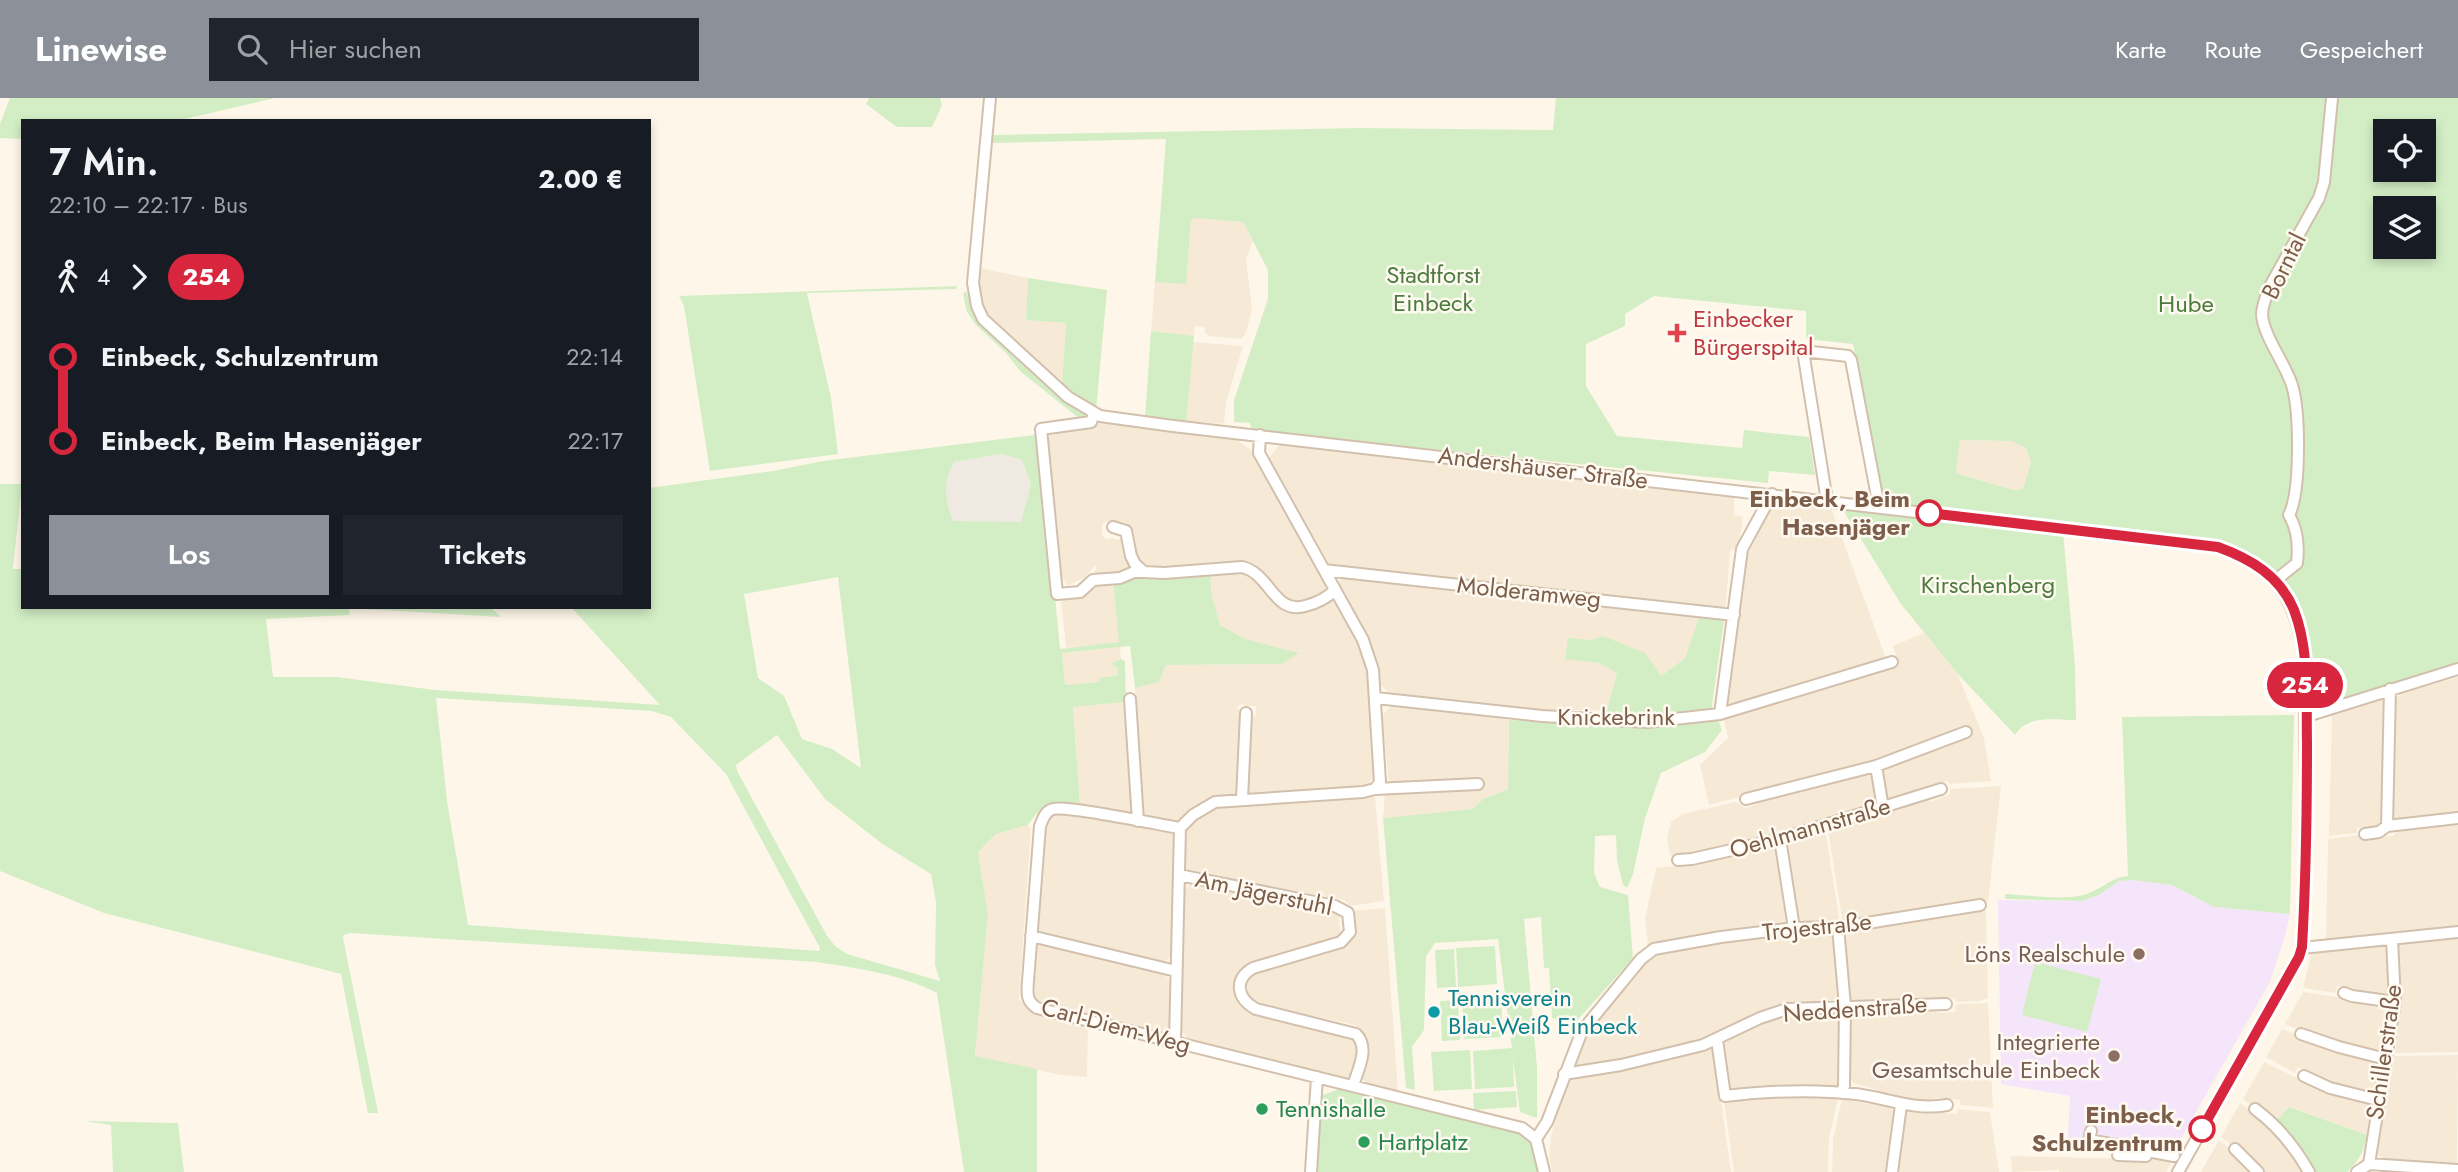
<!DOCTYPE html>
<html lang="de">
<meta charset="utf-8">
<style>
body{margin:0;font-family:Jost,sans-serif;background:#20242c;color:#f1f3f6;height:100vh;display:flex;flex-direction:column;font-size:26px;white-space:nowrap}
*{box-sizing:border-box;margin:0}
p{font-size:23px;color:#9ea1a6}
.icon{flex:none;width:38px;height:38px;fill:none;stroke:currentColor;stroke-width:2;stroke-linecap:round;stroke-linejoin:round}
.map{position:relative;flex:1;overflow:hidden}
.side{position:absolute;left:21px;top:21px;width:630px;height:490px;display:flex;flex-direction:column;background:#171b24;border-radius:0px;box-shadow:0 4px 10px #0003}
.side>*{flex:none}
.badge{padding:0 14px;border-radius:23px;font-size:24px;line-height:46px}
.fabs{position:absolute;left:2373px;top:21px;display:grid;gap:14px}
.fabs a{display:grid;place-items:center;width:63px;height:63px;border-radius:0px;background:#171b24;box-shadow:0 4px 10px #0003;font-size:35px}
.map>.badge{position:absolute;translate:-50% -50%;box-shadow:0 0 0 4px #fff}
.legs{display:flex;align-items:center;gap:10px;height:77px;padding:0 28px;font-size:23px}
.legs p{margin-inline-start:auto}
.overview{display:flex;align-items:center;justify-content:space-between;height:119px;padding:0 28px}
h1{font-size:38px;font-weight:600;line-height:52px}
.cta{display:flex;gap:14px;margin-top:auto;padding:14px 28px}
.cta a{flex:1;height:80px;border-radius:0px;background:#8c9099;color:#fff;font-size:28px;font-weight:600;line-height:80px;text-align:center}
.cta a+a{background:#20242c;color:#f1f3f6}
ul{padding:0 28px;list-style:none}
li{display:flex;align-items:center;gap:24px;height:84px;font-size:26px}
li i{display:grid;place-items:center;width:10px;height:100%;margin:0 9px;background:currentColor}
li i::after{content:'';width:18px;height:18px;margin:-9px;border:5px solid;border-radius:50%;background:#171b24}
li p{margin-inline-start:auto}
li:first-child i{background:linear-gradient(#0000 50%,currentColor 0)}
li:last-child i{background:linear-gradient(currentColor 50%,#0000 0)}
header{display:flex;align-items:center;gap:42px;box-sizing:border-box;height:98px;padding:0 35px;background:#8c9099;color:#fff}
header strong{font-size:33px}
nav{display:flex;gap:38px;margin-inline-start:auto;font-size:24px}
.search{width:490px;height:63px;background:#20242c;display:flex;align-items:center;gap:18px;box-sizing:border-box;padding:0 24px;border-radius:0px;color:#9ea1a6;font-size:26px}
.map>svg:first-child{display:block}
.residential{fill:#f6ead7}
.industrial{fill:#efe9e2}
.education{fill:#f4e5fb}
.green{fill:#d3eec5;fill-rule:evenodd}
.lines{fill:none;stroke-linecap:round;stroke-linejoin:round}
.minor-casing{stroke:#d2c0ad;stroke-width:14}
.minor{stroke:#fff;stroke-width:10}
.line-1-casing{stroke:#fff;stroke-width:16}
.line-1{stroke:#d7263d;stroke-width:10}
.health-dot{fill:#e0444e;stroke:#fffaf1;stroke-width:2.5}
.stop-1-dot{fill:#fff;stroke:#d7263d;stroke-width:3.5}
.education-dot{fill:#8d6e63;stroke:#fffaf1;stroke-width:2.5}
.culture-dot{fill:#0f9aa8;stroke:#fffaf1;stroke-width:2.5}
.leisure-dot{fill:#2e9e5b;stroke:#fffaf1;stroke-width:2.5}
.labels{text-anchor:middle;stroke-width:5;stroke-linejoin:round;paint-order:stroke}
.street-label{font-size:24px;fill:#7c5e4a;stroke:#fffaf1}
.park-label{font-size:24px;fill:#4c7c3d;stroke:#fffaf1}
.health-label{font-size:24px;fill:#be3a42;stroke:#fffaf1;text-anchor:start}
.stop-label{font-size:24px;font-weight:bold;fill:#7c5e4a;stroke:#fffaf1;text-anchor:end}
.education-label{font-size:24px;fill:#785e54;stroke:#fffaf1;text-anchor:end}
.culture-label{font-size:24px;fill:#0d838f;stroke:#fffaf1;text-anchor:start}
.leisure-label{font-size:24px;fill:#27864d;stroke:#fffaf1;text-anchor:start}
</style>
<header>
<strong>Linewise</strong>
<div class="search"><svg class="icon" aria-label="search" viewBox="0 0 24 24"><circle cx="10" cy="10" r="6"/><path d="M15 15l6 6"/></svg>Hier suchen</div>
<nav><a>Karte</a><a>Route</a><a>Gespeichert</a></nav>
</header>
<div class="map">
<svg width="2458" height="1074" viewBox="0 0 2458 1074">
<rect width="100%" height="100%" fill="#fef7e9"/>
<path class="residential" d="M1195 120 1243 124 1253 144 1246 160 1252 211 1246 235 1241 241 1209 238 1205 234V229L1195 228 1194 238 1151 233 1155 184 1186 185 1191 123Z
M980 170 1028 180 1026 222 1066 225 1062 288 995 225 985 211 980 191Z
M1193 244 1243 248 1226 304 1224 326 1186 323Z
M1101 325 1235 341 1250 351 1264 370 1328 488 1327 495 1312 504 1298 506 1288 502 1255 466 1243 463 1159 472 1145 469 1139 462 1132 433 1125 424 1107 423 1102 427V436L1106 442 1110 440 1125 442 1132 469 1131 473 1093 481 1097 465 1086 479 1067 488 1062 479 1059 453 1055 446 1045 335Z
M1960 342 2012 343 2026 350 2031 364 2023 391 2013 392 1956 375Z
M1280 345 1734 397V417L1743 419 1739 448 1730 453 1726 507 1720 513 1331 469 1269 360Z
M1774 403 1831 410 1885 558 1883 564 1735 608 1727 607 1746 459Z
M1247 473 1279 506 1289 513 1303 514 1326 505 1333 504 1342 516 1361 552 1369 576 1376 678 1365 689 1247 697 1248 619 1256 618V608H1245L1242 606 1237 609 1243 618 1238 698 1175 724 1145 719 1140 712 1134 618 1135 590 1159 584 1166 567 1282 566 1297 555 1245 541 1220 527 1212 499 1210 475Z
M1342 478 1682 515 1699 519 1685 560 1661 578 1604 538 1591 542 1566 561 1599 565 1617 575 1607 612H1511L1390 596 1380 586 1378 565 1370 542 1339 484Z
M1113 483 1120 545 1066 550 1061 501 1096 484Z
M1924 535 1957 575 1984 640 1991 683 1951 686 1946 683 1891 703 1887 701 1879 664 1709 707 1700 667 1728 640 1723 618 1853 582 1899 567 1893 548Z
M1120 549 1121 561 1112 566 1118 570V577L1100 580V584L1065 587 1062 555Z
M2458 579V718L2396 724 2391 720 2394 601 2404 595Z
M2381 601 2385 606 2383 722 2377 728 2357 730V735L2329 738 2332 615Z
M1126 604 1135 718 1080 708 1073 609Z
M1393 606 1509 622 1508 691 1483 701 1474 711 1383 720 1385 696 1479 690 1483 682 1477 680 1389 685 1382 618Z
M1866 673 1872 675 1878 702 1873 710 1779 738 1691 757 1690 754 1670 758 1667 739 1671 724 1683 716 1735 704 1746 710 1757 706 1758 700Z
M2001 688 1988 803 1843 826 1828 732 1853 726 1925 699 1931 704 1950 696V691Z
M1375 699 1384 803 1350 808 1344 802 1188 773 1184 765V741L1189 729 1218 708Z
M1057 715 1173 734 1172 858 1163 864 1038 832 1036 827 1043 727 1049 719Z
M2458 726V828L2326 843 2328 741 2359 737 2360 741 2393 738 2397 733Z
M1028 727 1031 731 1019 901 1031 914 1088 927 1087 979 1061 977 975 959 988 816 978 754 996 736Z
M1825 732 1840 825H1802L1798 821 1787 747 1791 742Z
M1774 747 1786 825 1784 827 1648 848 1645 821 1656 770 1692 766Z
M1190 785 1338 813 1341 837 1338 842 1251 865 1240 873 1234 889 1237 899 1246 911 1265 919 1354 940 1359 949 1352 977 1344 981 1190 944 1180 931 1183 792Z
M1385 810 1398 994 1367 986 1361 980 1368 950 1367 939 1355 927 1314 918V921L1257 906 1248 900 1247 878 1345 848 1354 840 1353 813Z
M1986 810 1988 900 1980 903 1956 904 1955 900 1851 905 1847 901 1843 837 1847 834Z
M1784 833 1810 835 1833 834 1838 904 1788 906 1714 939 1669 954 1577 970 1574 967 1588 934 1648 860 1655 856Z
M2458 839V954L2395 955 2400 899 2398 846Z
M1043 844 1161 874 1168 880 1171 888 1170 933 1166 936 1038 905 1032 897 1035 849Z
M2381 847 2388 852V895L2384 900 2354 897 2351 891 2338 888 2335 895 2303 890 2311 857 2317 855Z
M2303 894 2385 906 2388 909 2380 957 2310 937 2285 926Z
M1988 905 1993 1010 1960 1007V1002L1935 1000 1931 1004 1904 1000 1854 985 1851 982 1849 976 1850 918 1855 912 1930 908 1938 915 1955 914 1956 906Z
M1838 914 1840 989 1733 994 1729 992 1723 947 1726 942 1766 921 1787 915Z
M2282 931 2329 950 2379 961 2374 994 2367 996 2314 982 2310 974 2298 969 2295 975 2266 959Z
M1711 950 1714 952 1731 1074H1552L1549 1059 1551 1038 1562 997 1570 981 1643 968Z
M2458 957 2457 1065 2455 1067 2387 1063 2380 1059 2376 1054 2375 1045 2377 1038H2380L2394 958Z
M2264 964 2314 988 2370 1004 2371 1006 2367 1037 2290 1009 2274 1025 2243 1001Z
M1810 997 1838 1000 1829 1041 1828 1074H1734L1724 1004 1767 998Z
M1842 1001 1890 1010 1894 1013 1886 1074H1832L1833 1041Z
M2240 1005 2266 1024 2294 1053 2306 1074H2260L2253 1064 2221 1039Z
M1906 1011 1957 1016 1958 1011 1990 1014 1999 1074H1898Z
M2219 1042 2241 1060 2253 1074H2201Z
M2011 1058 2169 1062 2171 1065 2166 1074H2059V1072L2012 1074Z"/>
<path class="industrial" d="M1001 356 1022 362 1031 386 1021 424H953L946 402V378L954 364Z"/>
<path class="education" d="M2133 782 2172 787 2214 809 2290 816 2285 838 2270 884 2170 1060H2119L2118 1055 2067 1054 2070 998 2001 986 1998 802 2082 803 2099 797 2119 783Z"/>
<path class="green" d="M10 0H275L176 23H23V41L0 40V26Z
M869 0H940L942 7 932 29H897L866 6Z
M1556 0H2458V569L2316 608 2310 606 2309 544 2303 517 2286 483 2271 487 2240 464 2218 455 2063 434 2075 568 2076 622C2055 622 2028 616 2015 637L1957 575 1901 506 1840 407 1883 403 1853 246 1806 241V213L1654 198 1625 216V228L1586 246V288L1617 338 1742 350 1744 332 1809 339 1815 377 1769 373 1768 385 1252 333 1250 325 1234 324V302L1268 201V172L1243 124 1195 120 1191 123 1186 186 1155 184 1166 41 992 45 993 37 1358 30 1553 32ZM2385 33H2424V72H2385ZM2385 110H2424V149H2385ZM1960 342 2012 343 2026 350 2031 364 2023 391 2013 392 1956 375Z
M1028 180 1107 192 1096 312 1062 288 1066 225 1026 222Z
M957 188 956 191 807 195 831 300 838 356 710 373 684 208 679 198Z
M966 193 976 218 999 243 1063 301 1089 319 1080 321 1021 274 1006 255 976 227 967 214 963 196Z
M1151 233 1194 238 1186 325 1145 320Z
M1039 334 1060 551 1119 544 1113 483 1144 477 1210 475 1212 499 1220 527 1245 541 1299 555 1282 566 1166 567 1159 584 1135 590 1130 548 1062 555 1065 587 1099 584 1100 580 1118 577V570L1111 566 1121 561 1125 563 1126 604 1073 609 1080 708C1052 705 1045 702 1028 727L996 736 978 754 988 816 975 958 1037 971V1074H964L937 895C901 876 856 870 817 864L350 835 344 837 343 840 378 1015H368L341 876 104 815 0 773V386H22L13 471H23V509H490L501 519 349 510 350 517 266 521 273 579H337L435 592 660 607 571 509H649V390L773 373 823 363 1034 337ZM1001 356 1022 362 1031 386 1021 424 953 423C945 402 942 385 954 364ZM838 479 861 670 832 651 802 641 784 598 758 580 744 496ZM436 600 652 613 671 619 726 676 820 850 819 853 468 827 447 703ZM777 637 825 701 881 745 931 776 936 804 935 867 940 883 847 856 836 849 827 838 737 673 736 667Z
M1699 519 1724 523 1712 607 1722 632 1705 654 1661 675 1645 720 1633 776 1627 790 1623 787 1617 763 1616 737 1595 738 1594 775 1600 789 1628 797 1633 860 1574 926 1552 920 1549 870H1544L1541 819 1524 821 1537 969V1020L1520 1014 1513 961 1514 989 1475 991 1473 953 1512 950 1498 841 1435 845 1426 858 1424 932 1412 949 1415 992 1406 990 1383 720 1473 711 1483 701 1508 691 1509 622 1600 628 1607 612 1617 575 1599 565 1565 561 1568 540 1591 542 1603 538 1645 555 1661 578 1685 560Z
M2294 617 2290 816 2214 809 2172 787 2133 782 2119 783 2099 797 2082 803 2005 801V796C2027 797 2064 802 2083 797 2100 793 2111 779 2128 778L2122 619Z
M1495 848 1497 886 1458 889 1456 850Z
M1454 851 1456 889 1437 890 1435 852Z
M2035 864 2101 881 2087 934 2022 917Z
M1501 900 1503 939 1464 941 1462 902Z
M1458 902 1460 942 1442 943 1440 903Z
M1470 952 1472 991 1434 993 1431 954Z
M1346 988 1523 1034 1532 1042 1539 1074H1315L1318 999Z
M1516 993 1517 1009 1474 1012 1473 995Z
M2289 1009 2367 1037C2364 1053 2359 1063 2347 1074H2314L2274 1025Z
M84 1023 178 1025 184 1074H113L111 1027Z"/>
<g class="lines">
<g class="minor-casing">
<path id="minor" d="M990 0 973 185 977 208 983 221 1068 299 1100 318 1173 328 2218 449C2275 470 2295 498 2304 556L2307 741 2302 850 2299 859 2178 1074
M1094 316 1091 324 1041 331 1057 496 1080 494 1093 482 1120 480 1134 474H1144
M1827 403 1803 253 1848 258 1851 262 1879 409
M1113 429 1126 433 1131 458 1135 466 1144 474 1164 475 1242 469C1270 475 1274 517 1305 508 1317 505 1326 501 1335 492
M1324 472 1734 517
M2276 482 2297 465C2299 448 2298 432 2289 417 2301 393 2300 313 2292 287 2285 265 2264 239 2262 217 2262 208 2266 199 2269 190L2319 100 2324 84 2332 0
M1376 600 1542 618 1647 624 1720 616 1892 564
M1130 601 1138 723
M1720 616 1742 451 1772 396
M2307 618 2458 571
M1876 668 1883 710
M1375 691 1478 686
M1242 701 1246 615
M1746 701 1876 668 1966 634
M2387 728 2390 591
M1180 730C1160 727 1067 707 1053 711 1045 713 1043 721 1040 728L1028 883C1027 895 1026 903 1037 910L1522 1030 1536 1041 1544 1074
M1180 730 1193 717 1215 704 1363 694 1375 691 1380 684 1373 572 1363 542 1259 355 1260 337
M2365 736 2379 734 2387 728 2458 720
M1780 741 1794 830
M1678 762 1692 761 1780 741 1941 691
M1179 777 1335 808 1348 815 1350 834 1341 844 1253 870C1234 881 1236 900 1256 911L1356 936C1370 950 1358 971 1353 988
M1838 829 1845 908 1844 988 1842 995
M1031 838 1176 873
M2302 850 2458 834
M2344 895 2352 898 2395 904
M2301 936 2339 949 2386 961
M1717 942 1725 998C1768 993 1813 991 1856 996 1887 1000 1915 1013 1947 1007
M1175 944 1180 730
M1564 976 1621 967 1703 947 1760 920 1787 911 1946 906
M2304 978 2330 990 2378 1002
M2255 1011C2278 1028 2295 1049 2309 1074
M2091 1033 2089 1042 2174 1058
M1536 1041 1547 1024 1582 933 1641 861 1654 851 1721 839 1794 830 1842 829 1980 807
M2235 1051 2258 1074
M2118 1057 2146 1058
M2369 1066 2395 904 2392 841
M1311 1074 1317 979
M1892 1074 1901 1007
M2357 1074 2369 1066 2458 1072"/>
</g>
<use href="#minor" class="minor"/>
</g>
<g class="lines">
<g class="line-1-casing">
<path id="line-1" d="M1929 415 2218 449C2251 461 2280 478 2294 512 2310 553 2306 602 2307 645 2307 713 2306 781 2302 849L2299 859 2202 1031"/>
</g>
<use href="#line-1" class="line-1"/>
</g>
<path class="health-dot" d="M1673.5 224.5h7v7h7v7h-7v7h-7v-7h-7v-7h7z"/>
<g class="stop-1-dot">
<circle cx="1929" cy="415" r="12"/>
<circle cx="2202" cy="1031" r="12"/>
</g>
<g class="education-dot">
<circle cx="2139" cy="856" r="7"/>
<circle cx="2114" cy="958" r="7"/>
</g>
<circle class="culture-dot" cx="1434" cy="914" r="7"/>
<g class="leisure-dot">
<circle cx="1262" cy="1011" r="7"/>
<circle cx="1364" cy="1044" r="7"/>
</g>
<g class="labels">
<g class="street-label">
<text transform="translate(2284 168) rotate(-64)" y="8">Borntal</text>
<text transform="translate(1543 370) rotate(7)" y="8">Andershäuser Straße</text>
<text transform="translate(1529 494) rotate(6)" y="8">Molderamweg</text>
<text x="1616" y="627">Knickebrink</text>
<text transform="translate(1810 730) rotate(-16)" y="8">Oehlmannstraße</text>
<text transform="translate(1264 795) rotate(12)" y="8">Am Jägerstuhl</text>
<text transform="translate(1817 829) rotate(-6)" y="8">Trojestraße</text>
<text transform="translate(1855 911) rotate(-4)" y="8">Neddenstraße</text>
<text transform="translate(1116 928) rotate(15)" y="8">Carl-Diem-Weg</text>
<text transform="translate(2384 954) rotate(-82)" y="8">Schillerstraße</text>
</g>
<g class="park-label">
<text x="1433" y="185">Stadtforst<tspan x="1433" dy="28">Einbeck</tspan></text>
<text x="2186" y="214">Hube</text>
<text x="1988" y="495">Kirschenberg</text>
</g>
<g class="health-label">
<text x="1693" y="229">Einbecker<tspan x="1693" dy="28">Bürgerspital</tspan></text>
</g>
<g class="stop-label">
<text x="1910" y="409">Einbeck, Beim<tspan x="1910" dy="28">Hasenjäger</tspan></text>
<text x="2183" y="1025">Einbeck,<tspan x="2183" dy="28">Schulzentrum</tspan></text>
</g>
<g class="education-label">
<text x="2125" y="864">Löns Realschule</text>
<text x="2100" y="952">Integrierte<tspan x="2100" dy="28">Gesamtschule Einbeck</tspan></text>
</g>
<g class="culture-label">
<text x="1448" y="908">Tennisverein<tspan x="1448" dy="28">Blau-Weiß Einbeck</tspan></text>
</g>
<g class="leisure-label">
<text x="1276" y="1019">Tennishalle</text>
<text x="1378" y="1052">Hartplatz</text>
</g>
</g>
</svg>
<div class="fabs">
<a><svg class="icon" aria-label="locate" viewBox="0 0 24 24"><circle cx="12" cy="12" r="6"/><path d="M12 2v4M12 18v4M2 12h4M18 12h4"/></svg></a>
<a><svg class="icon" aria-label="layers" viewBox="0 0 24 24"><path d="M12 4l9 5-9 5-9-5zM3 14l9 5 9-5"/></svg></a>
</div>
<b class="badge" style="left:2305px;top:587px;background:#d7263d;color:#fff">254</b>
<section class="side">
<div class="overview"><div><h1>7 Min.</h1><p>22:10 – 22:17 · Bus</p></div><b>2.00 €</b></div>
<div class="legs"><svg class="icon" aria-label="walk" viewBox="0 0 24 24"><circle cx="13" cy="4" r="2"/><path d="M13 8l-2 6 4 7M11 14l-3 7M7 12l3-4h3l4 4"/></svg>4<svg class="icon" aria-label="forward" viewBox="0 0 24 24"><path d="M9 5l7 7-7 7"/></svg><b class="badge" style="background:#d7263d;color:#fff">254</b></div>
<ul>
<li><i style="color:#d7263d"></i><b>Einbeck, Schulzentrum</b><p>22:14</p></li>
<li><i style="color:#d7263d"></i><b>Einbeck, Beim Hasenjäger</b><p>22:17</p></li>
</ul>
<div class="cta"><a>Los</a><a>Tickets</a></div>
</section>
</div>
